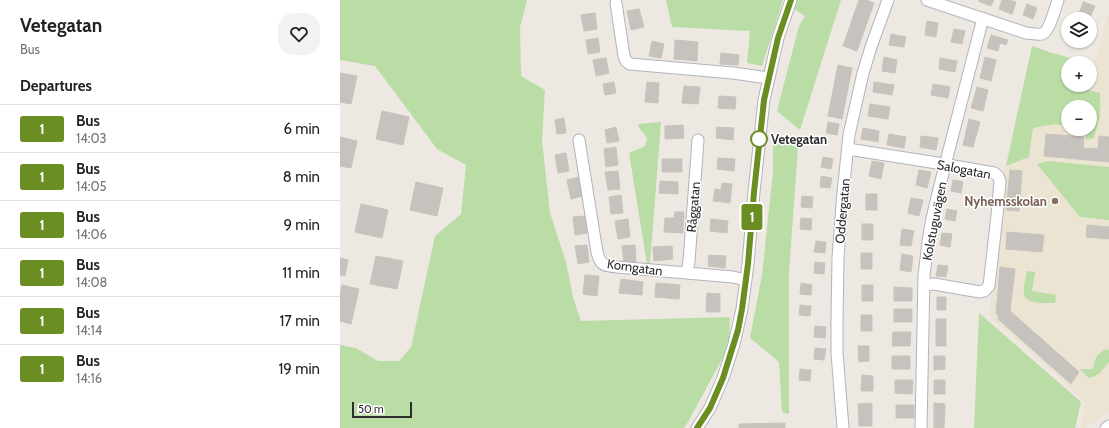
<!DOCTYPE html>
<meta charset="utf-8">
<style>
body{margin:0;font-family:Cabin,sans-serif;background:#f2f2f2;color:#222;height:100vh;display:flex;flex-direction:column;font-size:15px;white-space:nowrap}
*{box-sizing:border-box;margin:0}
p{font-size:13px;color:#767676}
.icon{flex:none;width:22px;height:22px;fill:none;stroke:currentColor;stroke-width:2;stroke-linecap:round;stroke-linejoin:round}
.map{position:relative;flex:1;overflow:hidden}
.side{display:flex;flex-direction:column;background:#fff;width:340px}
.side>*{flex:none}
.badge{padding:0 8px;border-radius:3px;font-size:14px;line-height:26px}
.tools{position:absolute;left:721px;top:12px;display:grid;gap:8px}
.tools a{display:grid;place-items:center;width:36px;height:36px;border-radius:50%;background:#fff;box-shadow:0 1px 3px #0004;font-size:20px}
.scale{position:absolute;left:12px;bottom:10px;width:60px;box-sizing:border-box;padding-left:4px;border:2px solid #2d2d2d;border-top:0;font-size:11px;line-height:14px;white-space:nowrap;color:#2d2d2d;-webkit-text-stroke:3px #fff;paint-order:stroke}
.map>.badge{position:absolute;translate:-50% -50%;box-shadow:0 0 0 2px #fff}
h2{padding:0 20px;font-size:15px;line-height:36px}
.round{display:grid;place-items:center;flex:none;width:42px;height:42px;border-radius:16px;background:#f2f2f2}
.overview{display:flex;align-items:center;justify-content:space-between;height:68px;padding:0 20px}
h1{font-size:19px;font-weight:800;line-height:30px}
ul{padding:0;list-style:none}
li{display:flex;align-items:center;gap:12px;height:48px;padding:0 20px;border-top:1px solid #e0e0e0}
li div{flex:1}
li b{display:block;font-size:15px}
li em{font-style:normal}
li .badge{min-width:44px;font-weight:700;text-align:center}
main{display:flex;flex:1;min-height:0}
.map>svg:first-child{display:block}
.education{fill:#ece4d3;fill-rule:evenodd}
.green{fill:#b9dda5}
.building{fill:#c6c2bd;stroke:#c9c3bb}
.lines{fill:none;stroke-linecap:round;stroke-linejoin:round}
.minor-casing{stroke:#b2b4bc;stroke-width:13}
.minor{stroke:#fff;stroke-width:11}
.line-casing{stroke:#fff;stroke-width:9}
.line{stroke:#6b8e23;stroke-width:6}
.stop-dot{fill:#fff;stroke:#6b8e23;stroke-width:2}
.education-dot{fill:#8d6e63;stroke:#fff;stroke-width:1.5}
.labels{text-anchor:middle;stroke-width:3;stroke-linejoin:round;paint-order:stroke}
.stop-label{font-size:13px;font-weight:bold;fill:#2d2d2d;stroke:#fff;text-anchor:start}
.street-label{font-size:13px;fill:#2d2d2d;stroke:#fff}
.education-label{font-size:13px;font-weight:bold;fill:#785e54;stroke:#fff;text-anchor:end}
</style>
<main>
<section class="side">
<div class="overview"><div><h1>Vetegatan</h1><p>Bus</p></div><a class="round"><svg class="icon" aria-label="heart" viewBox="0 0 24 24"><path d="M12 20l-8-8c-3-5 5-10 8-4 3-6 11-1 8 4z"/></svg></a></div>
<h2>Departures</h2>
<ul>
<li><span class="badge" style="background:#6b8e23;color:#fff">1</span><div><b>Bus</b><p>14:03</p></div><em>6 min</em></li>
<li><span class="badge" style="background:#6b8e23;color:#fff">1</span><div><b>Bus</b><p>14:05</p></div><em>8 min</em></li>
<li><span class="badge" style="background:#6b8e23;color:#fff">1</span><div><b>Bus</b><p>14:06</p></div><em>9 min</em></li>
<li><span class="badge" style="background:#6b8e23;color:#fff">1</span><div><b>Bus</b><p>14:08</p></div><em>11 min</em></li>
<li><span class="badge" style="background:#6b8e23;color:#fff">1</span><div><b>Bus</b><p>14:14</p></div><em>17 min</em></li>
<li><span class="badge" style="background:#6b8e23;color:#fff">1</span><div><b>Bus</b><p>14:16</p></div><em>19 min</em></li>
</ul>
</section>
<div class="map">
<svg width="769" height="428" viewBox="0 0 769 428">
<rect width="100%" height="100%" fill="#ede8e2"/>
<path class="education" d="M769 13V412L745 428H741L745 403 721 379 649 316 659 228 664 173 692 46 709 52 749 63H728V85H750V63L754 64ZM728 107H750V129H728Z"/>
<path class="green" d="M0 0H187L180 27 181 76 205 90 202 140 210 213 226 262 233 297 241 321 390 317 389 346 348 422 344 428H0V345L16 348 38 361H59L71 347 95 236 121 214 126 165 97 149 35 66 0 60Z
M326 0H443L422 66 407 63 410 31 332 27Z
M457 0H501L460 130 437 111 459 26 465 16 454 9Z
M692 46 709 52 749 63H728V85H749L748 90 760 93V116L754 138 746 140V132L735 129H750V107H728V127L715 124 693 128 689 157 666 166Z
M321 122 310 264H307L289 153 305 146 307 138 299 128 298 124Z
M433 137 458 147 449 272V414L442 412 439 362 410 338 422 275 433 172Z
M708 161 769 167V220L740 217 697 164Z
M687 271 695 272 692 291 716 295 715 303C706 303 686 305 684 294 683 287 686 278 687 271Z
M639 313 741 402 735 428H634Z
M767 349 769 350V362L760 373 755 376 749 378 740 369H753C756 358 755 354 767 349Z"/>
<path class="building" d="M519 0H526L534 3 517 51 503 46Z
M639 0H654L651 6 638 1Z
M662 0H669L676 2 672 14 659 9Z
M743 2 755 6 750 18 739 14Z
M687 4 697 8 693 19 683 15Z
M299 9 304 27 291 30 287 11Z
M255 13 257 29 244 31 241 15Z
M587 21 598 23 596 37 585 35Z
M614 29 625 31 622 44 611 42Z
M551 34 566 37 564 47 549 45Z
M651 35 668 40 666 45 660 43 658 51 647 48Z
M258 38 260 52 248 54 246 40Z
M335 40 358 42 357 61 334 59Z
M312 41 324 44 321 58 309 56Z
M381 53 399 55 398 65 380 64Z
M544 57 557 60 555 73 542 71Z
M645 57 656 60 651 81 640 78Z
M266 58 269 73 256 76 253 60Z
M600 58 617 61 615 72 599 69Z
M498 65 512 68 502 119 488 116Z
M0 73 17 76 11 104 0 102Z
M274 82 276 93 265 95 263 84Z
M307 82 319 83 318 103 305 102Z
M534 82 554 85 552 95 533 92Z
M593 84 610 87 608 98 591 95Z
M344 86 360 87 358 104 342 103Z
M637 87 648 90 643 111 631 108Z
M379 96 396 97 395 109 378 108Z
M530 104 550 107 548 119 528 116Z
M42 111 69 117 63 145 36 139Z
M224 118 226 133 217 134 215 120Z
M629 119 640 122 633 147 623 145Z
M488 122 499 124 497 135 486 133Z
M343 125 344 138 325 139V126Z
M276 127 279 141 267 143 265 130Z
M377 127 394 128 393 140 376 138Z
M523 128 539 131 538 142 521 139Z
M549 134 566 137 564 148 547 145Z
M706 134 744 137 743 148 758 149 759 136 769 137V162L704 156Z
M581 136 598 138 596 150 580 147Z
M0 137 17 141 11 168 0 166Z
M276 147 278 165 266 167 264 149Z
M226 153 229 171 218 173 215 155Z
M483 157 493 159 491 169 481 167Z
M378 158 395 159 394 171 377 169Z
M322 159H342V172H322Z
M532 161 544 163 541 179 529 176Z
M579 170 591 172 587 188 576 185Z
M670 170 682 171 679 211 666 210Z
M278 171 280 189 268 190 265 172Z
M481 176 492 178 490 188 480 187Z
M239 177 243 196 231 199 227 180Z
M613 180 623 182 621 193 611 191Z
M320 181 338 182V194L319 193Z
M76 182 103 188 97 216 70 210Z
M382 183 392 184 390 203 373 201 375 189 381 190Z
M526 194H537V210H526Z
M281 195 283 213 271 214 269 197Z
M462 196 473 197 472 208 461 207Z
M571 198 583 200 579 216 568 213Z
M21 204 48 210 42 238 15 232Z
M607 209 617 211 615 221 605 219Z
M335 212H344L343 233 324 232 325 218H334Z
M245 216 247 233 235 235 233 217Z
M461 218 472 219 471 230 460 229Z
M288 219 290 237 278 239 275 221Z
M371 219 388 221 387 233 370 231Z
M522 224H533V240H522Z
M747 225 769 227V239L746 237Z
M562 229 574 231 571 246 560 245Z
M667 232 704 235 702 252 666 249Z
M602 233 612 234 610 247 600 245Z
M476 241 486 242 485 253 474 252Z
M247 245 249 262 238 264 235 246Z
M295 245 296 263 284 264 282 246Z
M332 246 333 259 314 261 313 247Z
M521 253H532V269H521Z
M562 254 573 256 571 272 560 270Z
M369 255 386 256 385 268 368 266Z
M36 256 63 261 57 289 30 284Z
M0 258 8 260 5 276 0 275Z
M475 262 485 263 484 274 474 273Z
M598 265 608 266 606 277 596 276Z
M660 267 675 269 670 311 739 372 731 384 658 319V314H656Z
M245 275 259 276 257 296 243 294Z
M281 279 303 282 302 295 279 293Z
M316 283 340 285 339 299 315 297Z
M461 283 472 285 471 295 460 294Z
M2 285 19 289 11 324 0 321V295Z
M522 285H533V301H522Z
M554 287 572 288V301H554Z
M367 293 380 294V312H366Z
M597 297H606V310H597Z
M460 305 471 306 470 316 459 315Z
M554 309H572V322H554Z
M521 315H532V331H521Z
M596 319H606V346H596Z
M475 326 486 327 485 338 474 337Z
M553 332H571L570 346H552Z
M518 346H529V361L519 362Z
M475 348 486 349 484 360 474 359Z
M552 356H570V369H552Z
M594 356H605V369L594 370Z
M460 369 471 370 470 381 459 380Z
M522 375 533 376V391H521Z
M555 380H573L572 394 555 393Z
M594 380H605V394H594Z
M532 403V426H519L518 404Z
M594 403 605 404 604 428H594Z
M556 405H574V418H556Z
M445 423V428H399V424Z"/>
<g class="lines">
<g class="minor-casing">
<path id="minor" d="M587 0 686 33C691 33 697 35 702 34 710 31 715 8 718 0
M276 3 284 56 286 61 290 64 393 73 428 78
M239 140 257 252C260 265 264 266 277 267L393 277 406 280
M508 149 597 163 654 173 658 176 660 181 657 215 649 286 644 291 640 292 594 284 584 285
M347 273 349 261 358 140
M357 428 370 408 383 378 394 344 402 309 408 264 414 192 424 100 438 38 451 0
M503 428 497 353V319L498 258 503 192 509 135 523 73 531 47 548 0
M581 428 584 276 588 242 592 218 602 177 643 18
M766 428 769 426"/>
</g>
<use href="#minor" class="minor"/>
</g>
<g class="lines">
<g class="line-casing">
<path id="line" d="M357 428 370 408 383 378 398 330 402 309 408 264 414 192 424 100 438 38 451 0"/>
</g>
<use href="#line" class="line"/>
</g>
<circle class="stop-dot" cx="419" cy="139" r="8"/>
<circle class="education-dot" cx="715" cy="201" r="4"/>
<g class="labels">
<g class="stop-label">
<text x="431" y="144">Vetegatan</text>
</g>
<g class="street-label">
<text transform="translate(624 169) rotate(11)" y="5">Salogatan</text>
<text transform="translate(353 207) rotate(-85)" y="5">Råggatan</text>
<text transform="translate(502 211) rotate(-85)" y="5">Oddergatan</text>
<text transform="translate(594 221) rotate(-79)" y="5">Kolstuguvägen</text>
<text transform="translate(295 267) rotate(8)" y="5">Korngatan</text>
</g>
<g class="education-label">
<text x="707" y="206">Nyhemsskolan</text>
</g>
</g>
</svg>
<div class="tools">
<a><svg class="icon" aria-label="layers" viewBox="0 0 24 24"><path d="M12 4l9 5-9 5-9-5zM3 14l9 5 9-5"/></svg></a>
<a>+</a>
<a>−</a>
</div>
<div class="scale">50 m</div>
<b class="badge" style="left:412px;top:217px;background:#6b8e23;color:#fff">1</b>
</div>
</main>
